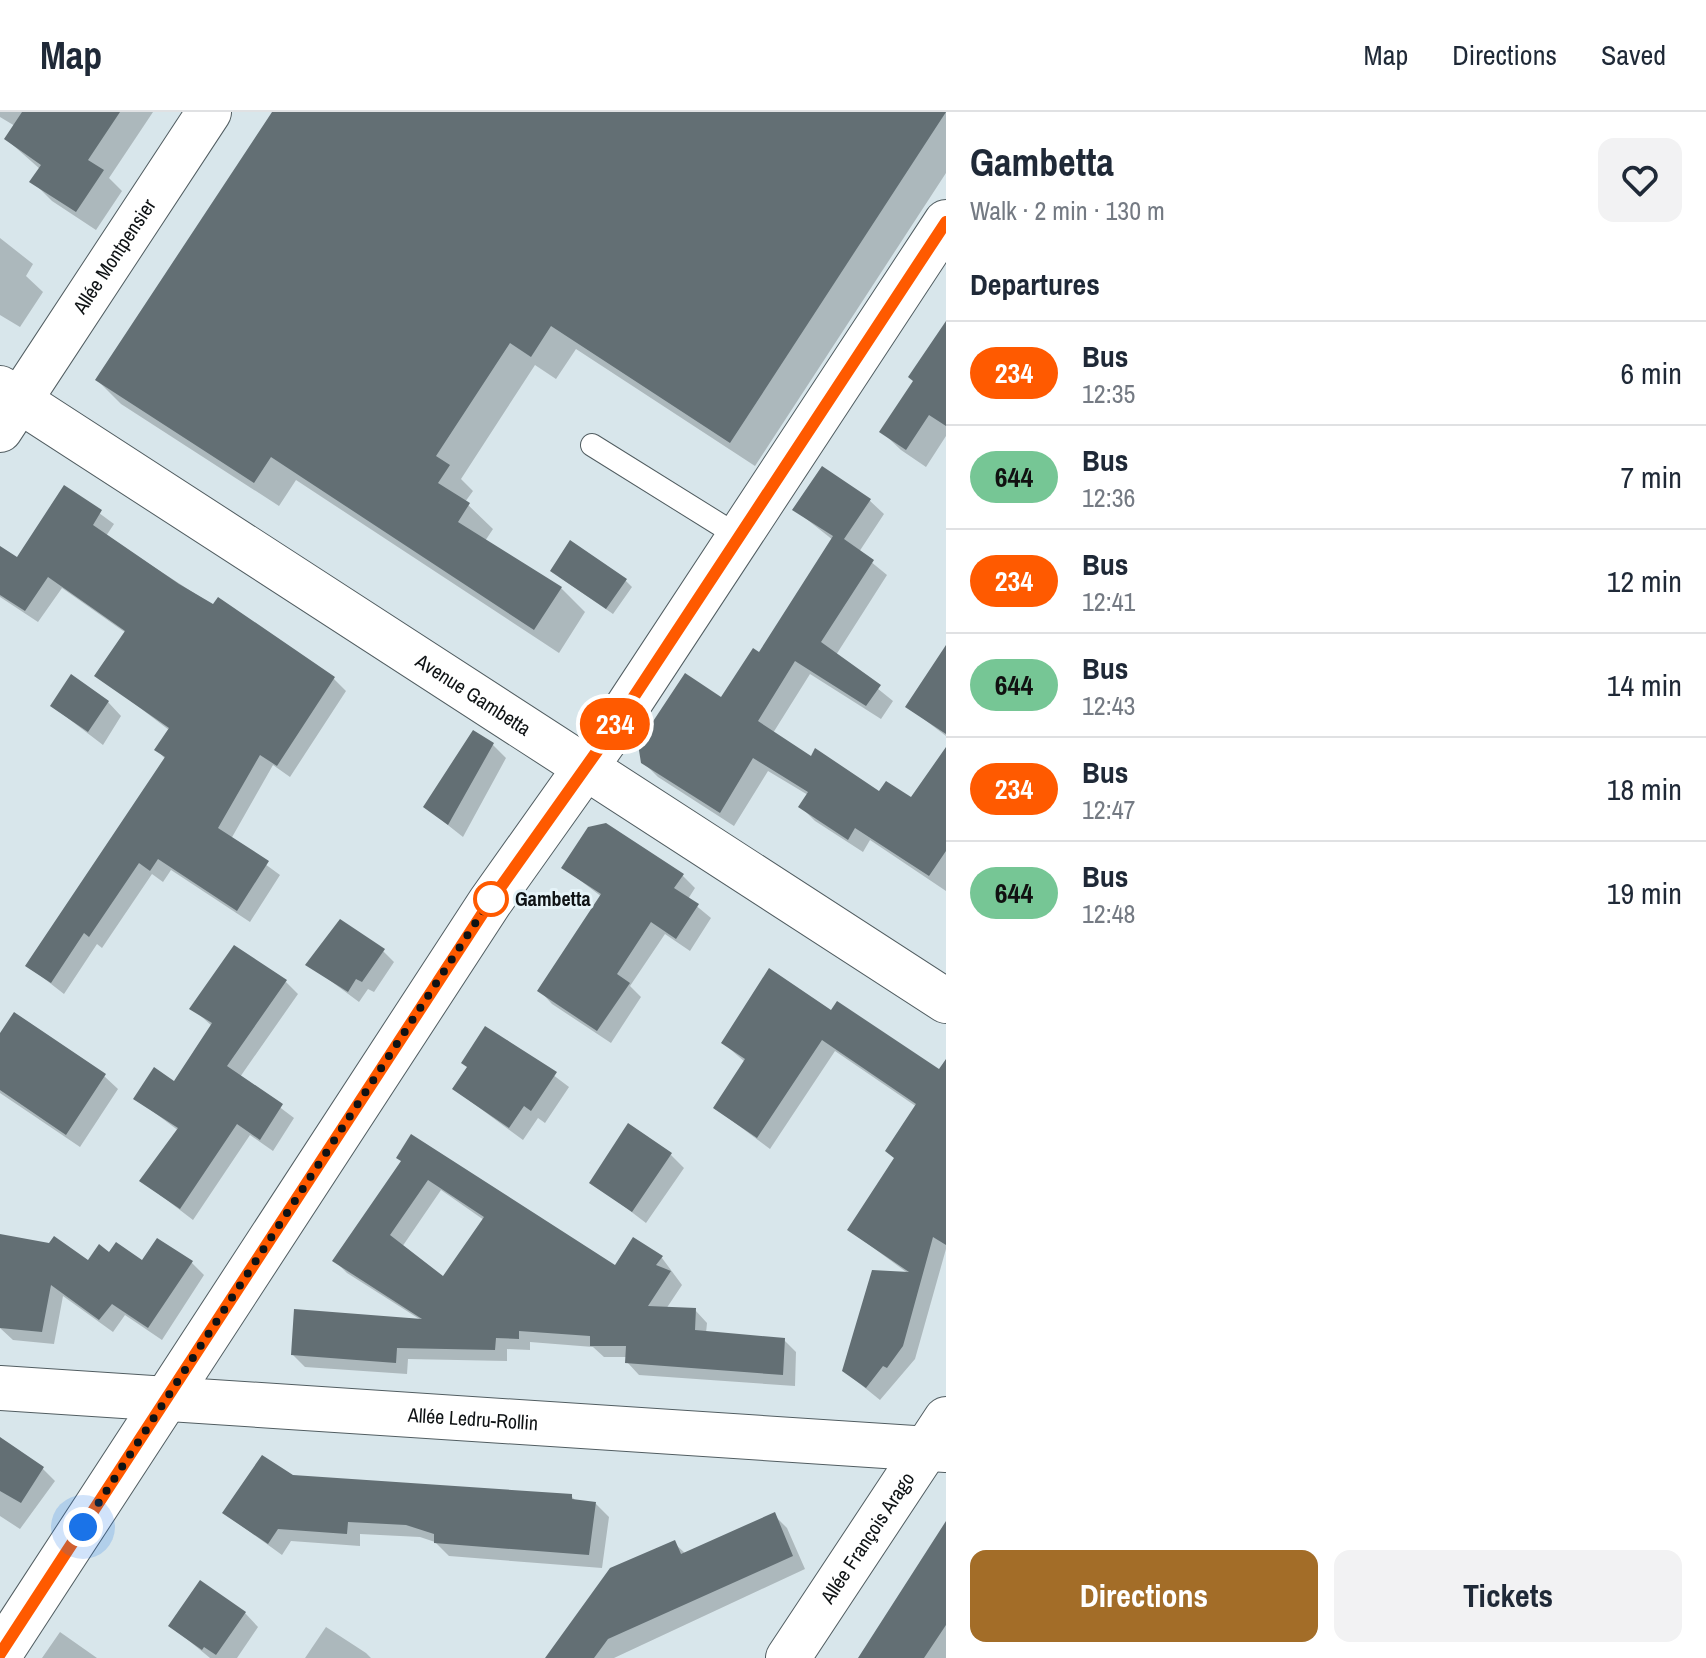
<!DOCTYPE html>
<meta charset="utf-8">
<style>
body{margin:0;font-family:"Archivo Narrow",sans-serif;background:#f2f2f3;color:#1f2937;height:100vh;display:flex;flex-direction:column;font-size:30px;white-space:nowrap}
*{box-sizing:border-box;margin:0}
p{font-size:26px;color:#747a83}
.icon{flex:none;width:44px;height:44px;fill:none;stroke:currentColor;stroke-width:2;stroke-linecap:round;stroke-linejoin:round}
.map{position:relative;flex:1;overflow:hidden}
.drawer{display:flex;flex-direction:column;background:#fff;width:760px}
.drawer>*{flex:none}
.badge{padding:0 16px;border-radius:26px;font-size:28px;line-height:52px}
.you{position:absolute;width:40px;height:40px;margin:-20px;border:6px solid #fff;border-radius:50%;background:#1a73e8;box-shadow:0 0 0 12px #1a73e833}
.map>.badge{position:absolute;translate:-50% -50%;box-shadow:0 0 0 4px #fff}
h2{padding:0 24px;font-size:30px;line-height:72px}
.round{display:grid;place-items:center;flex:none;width:84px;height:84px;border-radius:16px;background:#f2f2f3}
.head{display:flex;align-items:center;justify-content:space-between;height:136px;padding:0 24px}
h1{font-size:38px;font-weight:800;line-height:60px}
.primary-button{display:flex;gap:16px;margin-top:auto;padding:16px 24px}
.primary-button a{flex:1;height:92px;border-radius:16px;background:#a36d28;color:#fff;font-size:32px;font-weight:800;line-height:92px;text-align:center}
.primary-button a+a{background:#f2f2f3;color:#1f2937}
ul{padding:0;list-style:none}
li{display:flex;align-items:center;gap:24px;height:104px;padding:0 24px;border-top:2px solid #e0e1e3}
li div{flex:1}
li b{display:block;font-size:30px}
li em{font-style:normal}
li .badge{min-width:88px;font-weight:700;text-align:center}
header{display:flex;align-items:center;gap:48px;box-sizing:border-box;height:112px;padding:0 40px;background:#fff;border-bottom:2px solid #e0e1e3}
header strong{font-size:38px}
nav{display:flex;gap:44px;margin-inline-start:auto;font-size:28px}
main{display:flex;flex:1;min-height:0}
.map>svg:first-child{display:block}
.shadow{fill:#0003;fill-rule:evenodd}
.building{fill:#636f74;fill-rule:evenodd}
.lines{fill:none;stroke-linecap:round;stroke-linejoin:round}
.service-casing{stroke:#515d61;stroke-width:24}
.minor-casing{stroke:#515d61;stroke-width:46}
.service{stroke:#fff;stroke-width:22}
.minor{stroke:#fff;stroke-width:44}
.line-casing{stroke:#fff;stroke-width:18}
.line{stroke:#ff5a00;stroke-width:12}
.walk{stroke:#0f1315;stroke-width:8;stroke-dasharray:0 14.4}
.stop-dot{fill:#fff;stroke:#ff5a00;stroke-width:4}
.labels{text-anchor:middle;stroke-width:6;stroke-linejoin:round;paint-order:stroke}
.street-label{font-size:20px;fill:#0f1315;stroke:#e5f3f8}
.stop-label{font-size:20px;font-weight:bold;fill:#0f1315;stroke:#e5f3f8;text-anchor:start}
</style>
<header>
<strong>Map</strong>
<nav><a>Map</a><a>Directions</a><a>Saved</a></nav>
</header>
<main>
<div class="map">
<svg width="946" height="1546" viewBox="0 0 946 1546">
<rect width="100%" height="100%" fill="#d8e6eb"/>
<path class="shadow" d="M0 0H153L109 66 122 79 96 118 52 89 32 69 40 57 6 27 15 14 0 5Z
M273 0H946V61L755 354 576 237 556 267 535 253 461 367 473 379 465 390 493 417 485 429 561 476 585 500 559 541 296 368 279 394 121 292 97 268Z
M0 126 33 152 26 164 43 180 20 215 0 203Z
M946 223V324L926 355 901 338 882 320Z
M65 376 114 412 106 424 214 494 219 488 334 567 346 579 290 665 273 653 231 727 280 763 250 810 171 758 163 770 152 762 102 836 97 832 64 882 28 854 166 648 157 638 169 618 97 563 126 521 62 476 38 510 0 485V457L17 448Z
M869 388 884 402 859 440 887 463 836 543 893 589 881 607 810 562 773 621 811 646 880 681 912 688 946 667V779L870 728 863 740 815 709 801 695 808 683 768 659 734 714 658 665 643 650 722 588 759 543 833 428 795 398Z
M559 465 625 468 632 475 613 502Z
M946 536V624L908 595Z
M108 590 121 604 103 633 52 594Z
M492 632 506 646 463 725 425 695Z
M564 756 682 763 695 776 688 787 711 806 690 839 665 822 630 874 641 885 611 931 552 892 540 879 602 785Z
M383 839 394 850 374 880 368 877 359 890 308 852Z
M286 870 298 882 240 965 294 1006 273 1039 250 1023 193 1108 142 1069 179 1019 135 986 174 971 212 914 192 896Z
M832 901 946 964V1137L915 1247 880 1288 844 1259 909 1162 849 1118 896 1047 917 995 835 939 770 1037 715 996 745 950 723 931Z
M0 924 104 964 118 977 80 1035 0 981Z
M507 928 569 975 545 1011 538 1006 523 1028 454 977Z
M671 1043 684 1056 646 1111 592 1070Z
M402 1050 615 1156 634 1128 662 1146 682 1173 666 1197 695 1198 707 1211 706 1221 784 1228 796 1240 795 1274 639 1263 627 1250V1245H604L593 1235 530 1230V1238L507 1237V1249L408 1247 407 1262 305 1255 293 1243 421 1208 347 1161 335 1149ZM441 1078 484 1108 444 1167 402 1135Z
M0 1128 88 1151 110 1142 142 1151 191 1150 204 1163 162 1228 125 1203 113 1220 63 1184 54 1232 13 1228 0 1216Z
M0 1340 42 1356 55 1369 20 1417 0 1404Z
M292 1365 571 1384 577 1390 596 1392 609 1405 602 1456 449 1444 435 1430 420 1425 360 1422V1434L291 1429 282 1443 224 1401Z
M774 1403 787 1416 805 1457 614 1546H547L674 1431 686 1442Z
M942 1418 946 1421V1546H860Z
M245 1501 258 1515 237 1546H210L171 1514Z
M326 1515 366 1541 371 1546H305Z
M60 1520 97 1546H42Z"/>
<path class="building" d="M22 0H120L88 48 104 58 76 100 29 70 41 53 4 27Z
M272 0H946L730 331 551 214 531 245 510 231 436 344 450 353 438 371 470 391 458 410 562 475 534 518 271 345 254 371 95 268Z
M946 209V314L929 303 906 338 879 320 913 269 908 265Z
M822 354 871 387 844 427 874 448 821 530 881 573 866 594 795 549 758 609 811 644 815 636 879 679 886 669 911 685 946 635V739L929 764 855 716 848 728 798 695 808 680 753 646 720 701 641 651 638 632 685 561 721 585 753 536 759 540 833 424 792 398Z
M64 373 102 398 93 413 179 472 213 492 218 485 335 565 277 654 260 643 218 716 269 749 237 799 158 747 150 759 139 751 89 825 84 821 51 871 25 854 165 645 154 638 169 616 94 564 125 519 48 465 25 499 0 483V434L17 445Z
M570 428 627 467 606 497 550 459Z
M946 533V622L905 595Z
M71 562 109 589 88 620 50 594Z
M473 618 494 631 448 713 423 695Z
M606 711 684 762 674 776 699 792 676 827 651 810 617 862 630 871 597 919 537 879 601 782 561 756 588 715Z
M340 807 385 837 362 870 356 867 348 880 305 853Z
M234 833 287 868 227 954 283 992 260 1028 237 1012 180 1097 139 1069 178 1016 133 987 154 955 174 969 212 911 189 897Z
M769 856 831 898 837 889 939 957 946 947V1133L933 1125 903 1234 887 1256 883 1254 866 1276 842 1259 872 1158 909 1160 847 1118 894 1046 885 1039 916 992 822 928 757 1026 713 996 745 947 721 931Z
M14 900 106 962 66 1023 0 978V921Z
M485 914 557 960 531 999 524 994 509 1016 452 977 467 955 461 951Z
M628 1011 672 1041 632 1100 589 1071Z
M411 1022 615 1153 633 1125 663 1144 656 1153 671 1159 648 1194 696 1196 695 1218 785 1226 783 1263 625 1251 626 1234H590V1224L519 1219V1227L496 1226 495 1238 397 1236 396 1251 291 1243 294 1197 422 1207 332 1149 401 1049 396 1046ZM428 1068 484 1105 443 1164 390 1123Z
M0 1122 49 1131 54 1124 88 1148 99 1132 109 1140 116 1130 142 1148 157 1126 193 1149 148 1216 112 1192 99 1208 51 1173 42 1220 0 1216Z
M0 1325 44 1355 21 1391 0 1379Z
M262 1343 293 1363 572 1382V1387L596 1390 589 1443 434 1431V1422L406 1413 348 1410 347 1422 278 1417 268 1432 222 1401Z
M775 1400 793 1444 608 1527 594 1546H545L610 1456 675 1428 681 1442Z
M946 1409V1513L924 1546H858Z
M200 1468 246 1500 216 1543 204 1535 202 1538 168 1514Z"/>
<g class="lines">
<g class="service-casing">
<path id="service" d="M592 333 738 424"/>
</g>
<g class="minor-casing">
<g id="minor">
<path id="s1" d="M0 276 946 889"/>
<path id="s2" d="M0 318 209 0"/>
<path id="s3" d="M0 1276 946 1338"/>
<path d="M0 1542 490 790 610 621 946 110"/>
<path id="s4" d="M788 1546 946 1307"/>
</g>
</g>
<use href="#service" class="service"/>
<use href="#minor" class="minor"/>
</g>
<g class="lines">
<g class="line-casing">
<path id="line" d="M0 1542 490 790 610 621 946 110"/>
</g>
<use href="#line" class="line"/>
<path class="walk" d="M83 1415 491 787"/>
</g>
<circle class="stop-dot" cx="491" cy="787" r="16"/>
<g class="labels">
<g class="street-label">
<text dy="7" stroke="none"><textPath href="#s2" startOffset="208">Allée Montpensier</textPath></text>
<text dy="7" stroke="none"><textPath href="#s1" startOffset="564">Avenue Gambetta</textPath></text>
<text dy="7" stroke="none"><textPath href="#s3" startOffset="474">Allée Ledru-Rollin</textPath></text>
<text dy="7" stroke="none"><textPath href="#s4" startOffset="144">Allée François Arago</textPath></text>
</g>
<g class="stop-label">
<text x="515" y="794">Gambetta</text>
</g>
</g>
</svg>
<div class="you" style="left:83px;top:1415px"></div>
<b class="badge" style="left:615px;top:612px;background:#ff5a00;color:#fff">234</b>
</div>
<section class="drawer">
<div class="head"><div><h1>Gambetta</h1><p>Walk · 2 min · 130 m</p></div><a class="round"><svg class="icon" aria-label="heart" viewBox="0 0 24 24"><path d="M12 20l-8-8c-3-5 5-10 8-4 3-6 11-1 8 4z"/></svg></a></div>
<h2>Departures</h2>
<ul>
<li><span class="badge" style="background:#ff5a00;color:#fff">234</span><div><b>Bus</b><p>12:35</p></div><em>6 min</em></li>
<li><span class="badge" style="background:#76c695;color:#111">644</span><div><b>Bus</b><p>12:36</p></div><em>7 min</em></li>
<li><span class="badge" style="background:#ff5a00;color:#fff">234</span><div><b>Bus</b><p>12:41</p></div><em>12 min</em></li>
<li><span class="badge" style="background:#76c695;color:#111">644</span><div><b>Bus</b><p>12:43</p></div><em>14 min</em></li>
<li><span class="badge" style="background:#ff5a00;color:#fff">234</span><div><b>Bus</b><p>12:47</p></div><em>18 min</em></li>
<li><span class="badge" style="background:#76c695;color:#111">644</span><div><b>Bus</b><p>12:48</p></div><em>19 min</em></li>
</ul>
<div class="primary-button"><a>Directions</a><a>Tickets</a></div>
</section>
</main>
